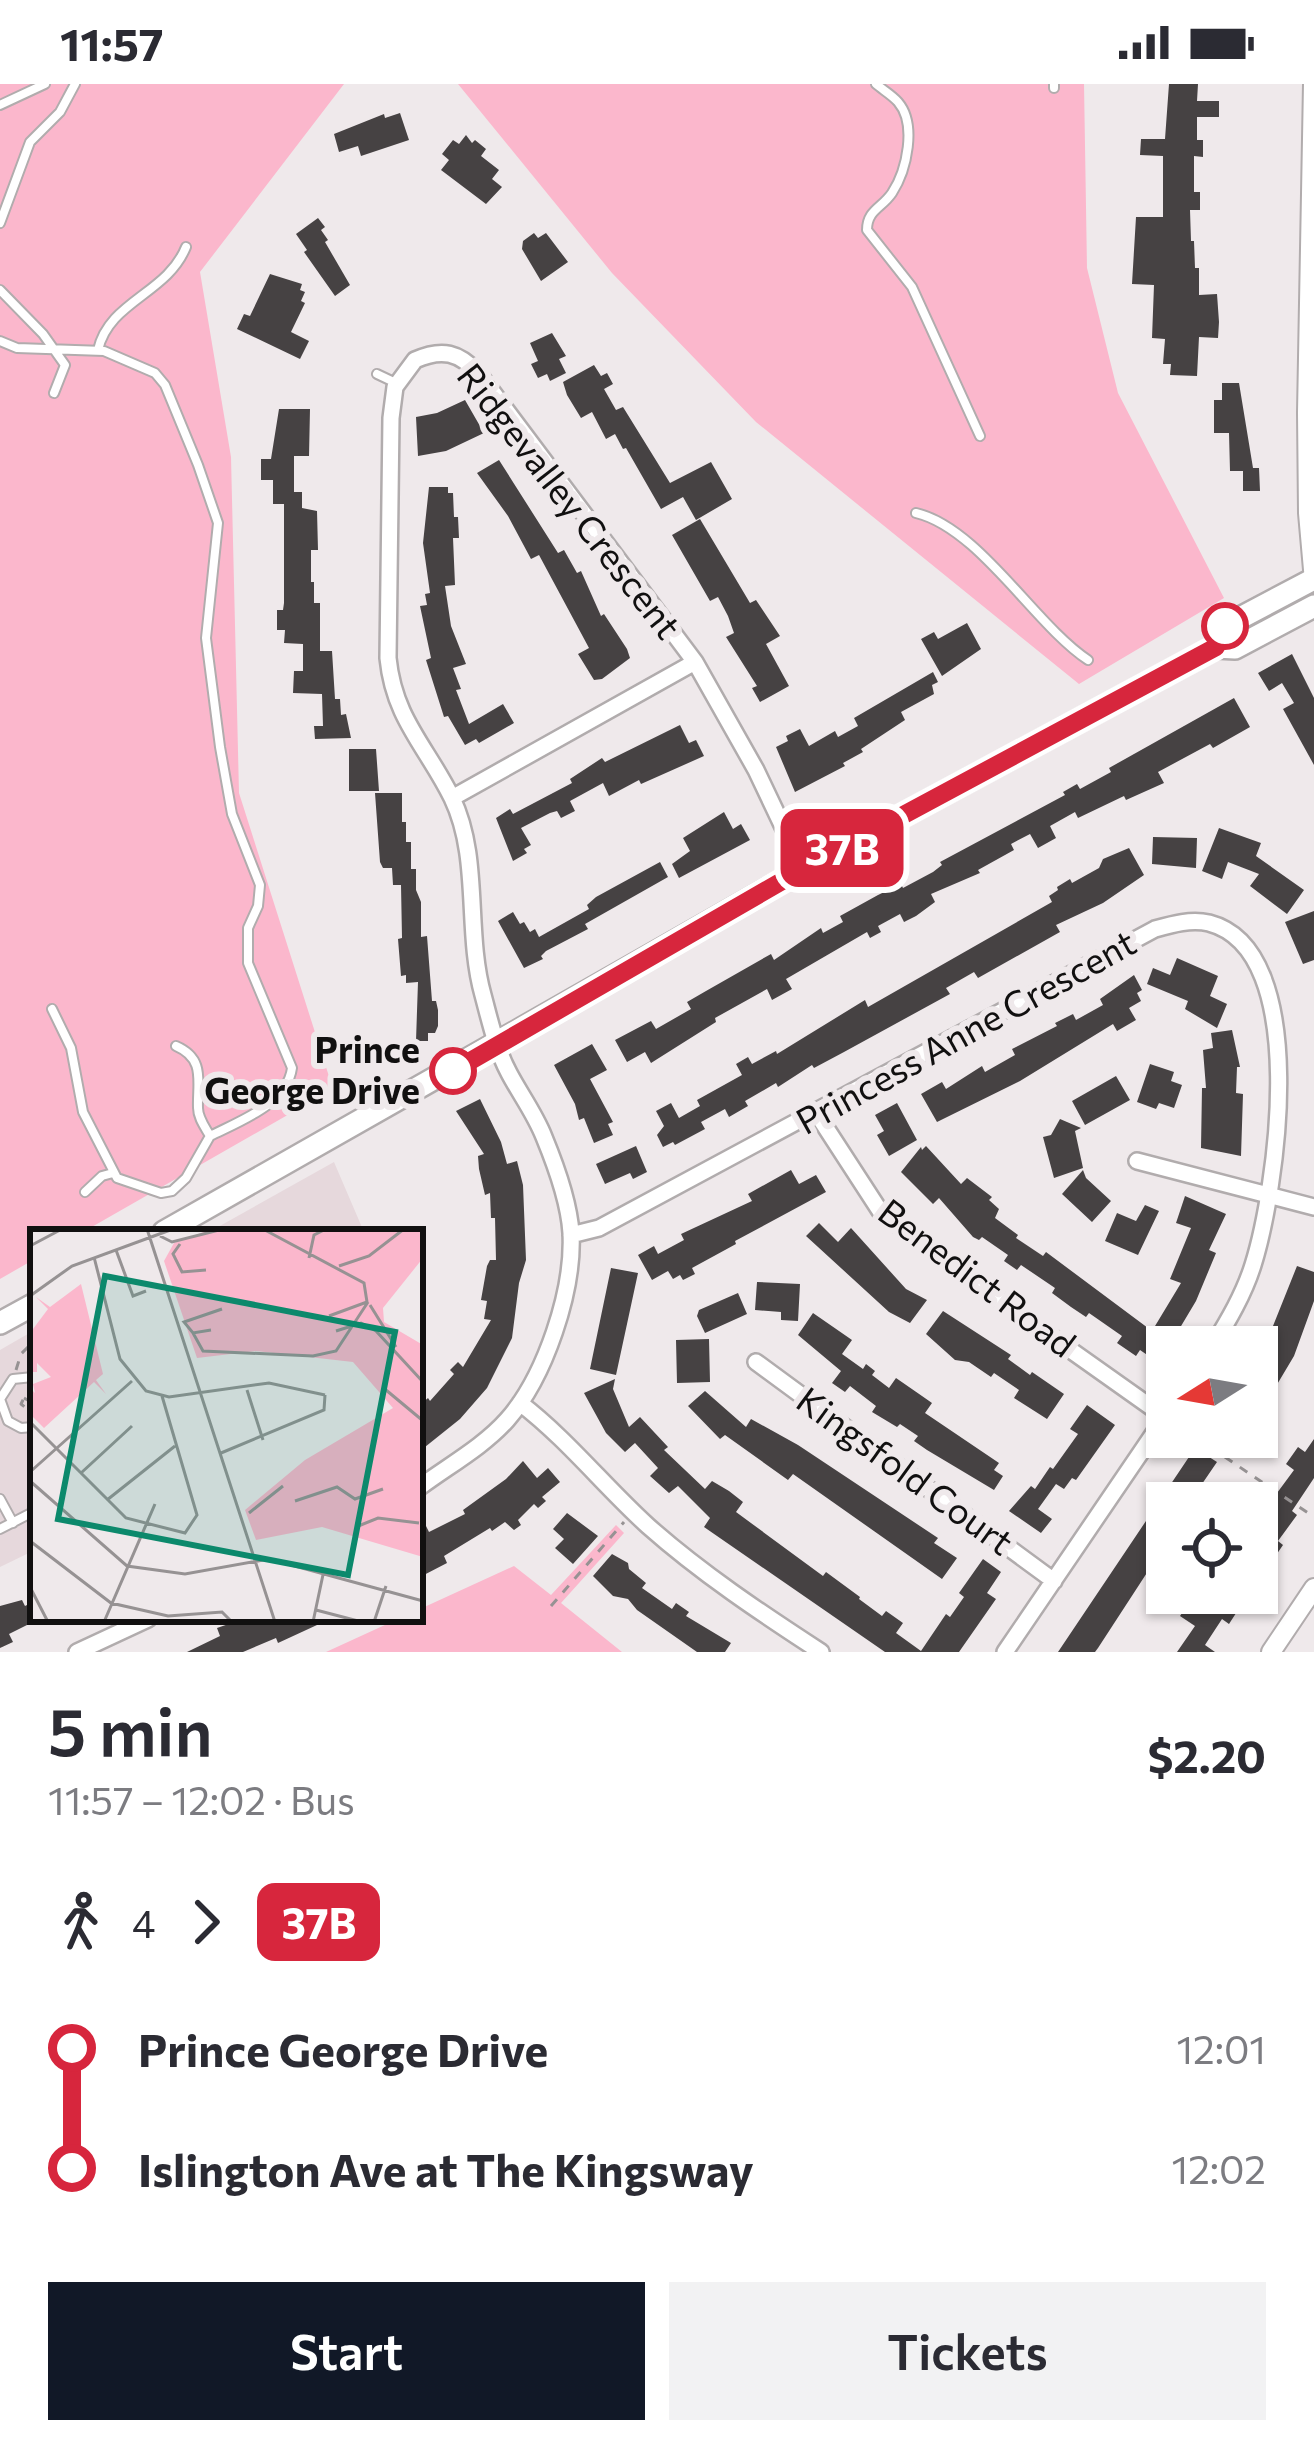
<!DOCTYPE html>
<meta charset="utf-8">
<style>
body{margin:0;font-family:Commissioner,sans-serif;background:#f2f2f3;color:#2b2b33;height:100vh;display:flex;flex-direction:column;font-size:45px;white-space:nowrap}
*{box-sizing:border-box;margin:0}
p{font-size:39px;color:#7c7c81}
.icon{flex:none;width:66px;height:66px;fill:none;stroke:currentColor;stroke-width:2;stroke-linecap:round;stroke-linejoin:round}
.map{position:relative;height:1568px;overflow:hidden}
.side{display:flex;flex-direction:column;background:#fff;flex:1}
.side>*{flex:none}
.badge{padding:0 24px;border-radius:18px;font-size:42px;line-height:78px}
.needle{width:78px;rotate:259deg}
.tools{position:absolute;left:1146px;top:1242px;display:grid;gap:24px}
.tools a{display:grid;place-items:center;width:132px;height:132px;border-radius:0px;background:#fff;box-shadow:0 3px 9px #0004;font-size:60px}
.map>.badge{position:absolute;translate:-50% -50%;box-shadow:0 0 0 6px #fff}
.legs{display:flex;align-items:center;gap:18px;height:132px;padding:0 48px;font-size:39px}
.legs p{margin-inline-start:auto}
.headline{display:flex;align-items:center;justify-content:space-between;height:204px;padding:0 48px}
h1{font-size:66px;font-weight:600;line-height:90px}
.primary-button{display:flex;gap:24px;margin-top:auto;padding:24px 48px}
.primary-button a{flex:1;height:138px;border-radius:0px;background:#111827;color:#fff;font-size:48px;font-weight:600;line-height:138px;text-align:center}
.primary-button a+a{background:#f2f2f3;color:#2b2b33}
ul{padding:0 48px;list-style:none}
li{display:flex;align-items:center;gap:42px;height:120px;font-size:45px}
li i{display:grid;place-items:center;width:18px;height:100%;margin:0 15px;background:currentColor}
li i::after{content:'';width:30px;height:30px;margin:-15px;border:9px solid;border-radius:50%;background:#fff}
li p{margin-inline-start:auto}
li:first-child i{background:linear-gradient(#0000 50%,currentColor 0)}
li:last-child i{background:linear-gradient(currentColor 50%,#0000 0)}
.status{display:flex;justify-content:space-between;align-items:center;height:84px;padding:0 60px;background:#fff;direction:ltr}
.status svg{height:33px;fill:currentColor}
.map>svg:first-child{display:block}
.built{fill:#e6d8dc}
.green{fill:#fbb7cc}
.building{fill:#464243}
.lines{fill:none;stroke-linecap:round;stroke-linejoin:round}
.service-casing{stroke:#b1acad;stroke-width:12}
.minor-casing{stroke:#b1acad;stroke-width:20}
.tertiary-casing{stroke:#b1acad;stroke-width:22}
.secondary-casing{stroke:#b1acad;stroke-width:26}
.path{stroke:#969293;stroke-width:3;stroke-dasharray:9 9;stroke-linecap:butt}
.service{stroke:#fff;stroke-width:8}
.minor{stroke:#fff;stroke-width:15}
.tertiary{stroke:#fff;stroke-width:18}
.secondary{stroke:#fff;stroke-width:21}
.line-1-casing{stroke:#fff;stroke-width:27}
.line-1{stroke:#d7263d;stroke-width:18}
.stop-1-dot{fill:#fff;stroke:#d7263d;stroke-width:6}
.labels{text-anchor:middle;stroke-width:12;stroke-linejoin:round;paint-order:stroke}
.street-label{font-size:36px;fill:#111010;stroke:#efe9eb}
.stop-label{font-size:36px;font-weight:bold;fill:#111010;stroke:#efe9eb;text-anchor:end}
.inset-road{fill:none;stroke:#969293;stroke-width:3}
.view{fill:#0c896c;fill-opacity:0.15;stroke:#0c896c;stroke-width:6}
.inset-edge{fill:none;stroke:#111010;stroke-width:6}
</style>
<div class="status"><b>11:57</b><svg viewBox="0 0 49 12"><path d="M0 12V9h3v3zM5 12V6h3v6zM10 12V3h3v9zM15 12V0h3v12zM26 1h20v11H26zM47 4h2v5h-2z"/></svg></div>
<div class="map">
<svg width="1314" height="1568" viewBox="0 0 1314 1568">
<rect width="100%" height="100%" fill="#efe9eb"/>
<path class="built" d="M334 1078 364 1148H209Z
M33 1247V1467L0 1483V1266Z"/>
<path class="green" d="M0 0H344L200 188 231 373 239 709 333 1005 83 1148H33V1176L0 1195Z
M458 0H1084L1087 184 1118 309 1224 514 1079 600 756 338 612 189Z
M616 1441 624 1449 561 1519 622 1568H326L398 1535H420V1525L514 1482 551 1511Z"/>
<path class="building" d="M1169 0H1198L1197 17H1219V33H1197V56H1203V73L1194 72V108H1200V126H1190L1191 157H1194L1195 184H1199V211L1217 210 1219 238 1218 254 1199 253 1197 292 1170 291 1171 280H1163L1165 255 1152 254 1154 201 1132 200 1136 133H1163V72L1140 71 1141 55H1165Z
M400 29 409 56 361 72 358 62 339 68 334 50 384 30 385 34Z
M466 51 472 59 475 56 486 65 481 72 499 86 492 95 502 103 486 120 441 86 449 76 442 70 453 56 459 60Z
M318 134 325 143 321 146 328 156 325 158 350 201 335 212 304 168 307 166 296 150Z
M534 149 538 154 546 149 568 178 541 197 522 165 523 157Z
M270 190 302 200 300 206 305 208 301 217 305 219 291 248 309 257 300 275 237 245 244 230 250 232Z
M552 249 566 272 559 275 566 289 550 297 547 290 538 294 531 280 538 277 530 259Z
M594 281 601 292 607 289 613 300 604 305 616 326 623 323 670 399 711 378 732 415 696 436 683 413 661 425 626 364 623 365 615 350 606 355 592 328 581 334 567 311 563 298Z
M1222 299H1239L1253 384H1259L1260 407H1243V387H1230L1229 349H1214V316H1222Z
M465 316 484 349 446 367 418 372 416 333 437 329Z
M279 325H310L309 372H294V408H302V424L317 427 318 466H311V498H314V519H320V567H332L335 615H340L341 631 346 630 351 654 315 655 314 642H323L322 610 293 609 294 587H303V560L284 559 285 546H277V526H283L284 519V420H273V396H261V375H271Z
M499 376 558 469 564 466 577 489 581 487 601 532 604 530 627 565 630 574 602 595 594 596 578 570 589 564 539 471 531 475 508 432 477 389Z
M429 403H448V409H453L454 433H458L459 454H453L455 501 445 502 451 542 466 580 453 584 461 605 456 606 469 640 503 620 514 639 479 659 476 655 465 661 448 632 444 633 426 576 431 574 420 522 427 521 425 510 430 509 423 459Z
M700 435 750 519 756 516 780 552 766 560 789 602 760 618 752 604 757 602 726 553 734 549 728 532 718 513 710 517 672 451Z
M967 539 981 565 942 592 921 555 934 548 938 555Z
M1292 570 1314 614V681L1283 625 1294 619 1282 599 1269 607 1258 589Z
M933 588 938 598 932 601 934 610 901 628 905 636 861 665 863 668 843 679 845 682 795 708 776 663 788 657 786 652 800 645 809 662 835 647 838 653 858 642 854 634Z
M1234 614 1250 643 1213 664 1210 660 1158 688 1164 699 1126 716 1124 712 1078 734 1075 728 1050 742 1056 754 1038 764 1030 750 1011 760 1014 766 978 786 980 789 931 810 935 818 916 832 904 838 900 830 878 842 881 848 870 854 867 848 786 895 792 905 772 916 767 905 715 934 716 938 651 979 645 968 627 978 615 956 651 937 656 945 691 925 687 918 706 907 771 870 774 876 821 844 823 849 843 838 840 832 878 811 901 800 903 804 933 788 942 781 940 778 1065 711 1063 708 1077 700 1080 705 1111 688 1109 684Z
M680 641 689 659 696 656 704 672 641 700 639 696 609 712 603 699 570 717 575 727 561 734 557 727 550 729 521 744 531 761 524 765 527 769 513 777 496 734 510 725 513 730 572 699 570 695 602 674 605 678Z
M349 665H376L379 707H349Z
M375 709H402V738H406V758H411V785H416V806L421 818V853L427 852 432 917H436L438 926V942L435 949H428V957H416L418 898 406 899V891L401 892 398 855 402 854 401 801H393L392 784H383L380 778Z
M724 728 733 745 741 740 750 756 679 794 672 780 690 767 683 754Z
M1219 744 1261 759 1256 772 1304 806 1287 830 1250 802 1259 790 1228 778 1222 795 1202 787Z
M1153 753 1197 754 1196 784 1152 780Z
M1129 764 1144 791 1103 819 1056 841 1060 848 978 894 974 888 946 904 950 910 844 968 814 984 812 981 778 1003 776 999 745 1017 748 1022 729 1033 725 1025 701 1038 705 1045 675 1061 673 1058 663 1063 657 1051 664 1042 656 1027 671 1019 679 1034 700 1022 697 1016 742 991 736 980 748 973 752 980 776 967 777 970 865 916 868 923 1052 818 1049 812 1058 806 1057 803 1070 795 1072 799 1099 784 1103 775Z
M660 778 668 793 585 840 588 845 546 867 541 872 543 875 524 884 498 837 513 828 520 840 524 838 530 848 535 845 539 853 589 825 587 821 596 813Z
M1314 827V876L1303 880 1285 838Z
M1177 874 1218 892 1210 912 1227 920 1217 944 1185 925 1188 917 1147 900 1153 884 1170 891Z
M1134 891 1142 906 1137 909 1141 917 1129 924 1136 936 1117 947 1113 940 1020 997 937 1038 921 1010 942 998 946 1005 982 982 985 988 1015 971 1012 965 1057 942 1055 939 1073 930 1076 936 1103 921 1100 915Z
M1232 946 1240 983H1237L1236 1009 1243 1010 1241 1072 1201 1064 1202 1004H1206L1203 966 1213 964 1211 949Z
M592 960 607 986 590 995 613 1038 608 1040 613 1051 594 1059 584 1034 579 1036 575 1020 554 981Z
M1150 980 1174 988 1171 997 1182 1001 1174 1024 1159 1019 1156 1025 1137 1018Z
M1116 992 1130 1016 1085 1041 1072 1017Z
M480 1015 501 1058 507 1080 517 1077 523 1101 526 1176 519 1199 512 1254 487 1304 460 1335 420 1367V1321L428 1314 430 1317 454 1290 450 1286 458 1278 463 1283 491 1236 484 1235 487 1217 481 1216 487 1182 490 1176H496L495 1134H491L490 1109 485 1111 479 1085 478 1072 484 1070 456 1027Z
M897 1019 917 1056 889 1072 877 1051 884 1047 875 1031Z
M1060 1035 1081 1044 1075 1047 1083 1084 1054 1094 1043 1053 1051 1051Z
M636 1062 647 1088 633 1095 630 1089 605 1100 596 1080Z
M926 1062 961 1100 967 1094 992 1113 989 1116 999 1125 995 1134 1018 1151 1016 1154 1043 1172 1046 1168 1152 1247 1181 1199 1170 1195 1191 1144 1176 1139 1185 1112 1226 1130 1209 1166 1216 1169 1196 1217 1159 1279 1140 1266 1136 1272 1117 1259 1122 1252 1089 1229 1086 1233 1071 1223 1052 1209 1055 1204 1021 1181 1017 1186 1004 1177 1008 1171 982 1153 979 1156 973 1153 939 1114 933 1120 901 1088 921 1063 922 1066Z
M791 1086 799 1100 816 1091 826 1108 735 1157 736 1160 692 1184 695 1190 683 1196 680 1191 673 1195 668 1187 652 1196 638 1171 654 1162 658 1170 684 1156 681 1150 752 1117 748 1110Z
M1083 1086 1086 1094 1111 1117 1092 1138 1062 1110Z
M1145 1121 1159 1127 1138 1171 1105 1157 1117 1129 1136 1137Z
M819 1139 838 1158 851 1144 906 1205 927 1216 910 1239 889 1228 806 1152Z
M1297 1182 1314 1188V1217L1294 1272 1257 1334V1281L1276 1249 1271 1247Z
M611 1184 638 1189 616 1291 590 1285Z
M757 1198 800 1200 798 1237 781 1236V1228L755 1226Z
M738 1209 747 1230 705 1249 697 1232 699 1226Z
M943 1227 1011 1271 1008 1275 1030 1291 1032 1288 1064 1310 1047 1335 1014 1314 1019 1306 994 1289 991 1293 969 1278 955 1276 926 1250Z
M813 1229 852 1256 842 1270 863 1285 866 1280 875 1287 872 1291 889 1304 896 1294 922 1312 932 1319 925 1329 999 1379 994 1386 1003 1392 994 1406 927 1366 914 1357 918 1352 900 1340 897 1343 872 1328 876 1322 850 1302 845 1308 832 1299 841 1287 798 1251Z
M709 1255 710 1298 677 1299 676 1256Z
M615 1295 613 1305 629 1343 640 1333 668 1363 664 1366 705 1405 712 1397 729 1407 743 1418 736 1428 823 1492 826 1488 860 1513 859 1515 882 1532 886 1527 903 1539 896 1549 921 1567 946 1530 950 1533 964 1513 959 1509 983 1475 1001 1488 987 1509 996 1515 959 1568H885L704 1443 710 1434 678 1402 669 1409 650 1392 658 1384 635 1359 625 1368 606 1349 584 1309Z
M705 1307 746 1343 751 1335 798 1361 938 1454 934 1459 957 1474 942 1495 793 1390 788 1396 725 1351 720 1355 688 1322Z
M1087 1321 1115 1341 1076 1396 1072 1394 1064 1405 1056 1400 1038 1425 1052 1435 1041 1449 1009 1427 1031 1402 1035 1405 1050 1383 1053 1385 1078 1350 1070 1345Z
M1314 1355V1394L1292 1427 1297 1431 1278 1457 1283 1461 1257 1499V1436L1294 1386 1286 1380 1298 1363 1305 1368Z
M1195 1364 1217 1378 1189 1419H1167V1458L1098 1564 1095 1568H1058Z
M523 1377 537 1394 548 1384 560 1398 542 1413 546 1417 538 1424 534 1420 518 1436 521 1441 514 1446 505 1438 492 1447 490 1444 444 1472 447 1479 420 1493V1430L429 1448 465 1430 463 1426 506 1395Z
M567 1429 598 1452 573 1480 555 1464 564 1455 553 1445Z
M612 1470 628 1479 629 1485 646 1499 642 1504 672 1525 676 1519 689 1528 686 1532 731 1559 725 1568H697L637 1526 628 1515 613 1512 593 1492Z
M1208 1509H1249L1229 1540 1222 1535 1205 1561 1215 1568H1177L1195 1542 1180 1532 1190 1517 1198 1523Z
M22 1516 25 1522 33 1518V1538L9 1550 13 1558 0 1564V1522Z
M243 1535H330L278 1559 276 1554 243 1568H187L220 1552 217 1544Z"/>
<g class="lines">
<g class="service-casing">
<path id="service" d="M876 0C883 6 892 11 898 18 917 40 907 86 892 109 882 124 867 126 867 146L912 203 980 352
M1054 0V4
M0 21 45 0
M0 139 30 58 60 28 75 0
M0 206 43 250 65 281 54 309
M0 257 17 264 104 267 155 289 165 301 198 381 218 439 206 554 220 663 232 730 260 801 258 822 248 844V879L292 984C287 1020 240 1037 210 1052
M98 266C109 217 167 210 186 163
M377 290 396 299
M916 429C979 444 1035 541 1088 576
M52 925 71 964 83 1028 117 1094 161 1109 172 1107 186 1094 210 1052C205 1043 198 1034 198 1024 197 998 206 975 176 962
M85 1108 102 1092 113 1089
M33 1293 13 1295 0 1315 8 1337 21 1344 33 1343
M0 1415 13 1439
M0 1445 33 1428"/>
</g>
<g class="minor-casing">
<path id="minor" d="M452 714 695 578
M817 1030 880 1127 935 1170 1165 1333
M1137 1077 1314 1123
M571 1151 599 1144 1155 845C1173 840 1191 835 1209 839 1313 866 1276 1108 1253 1181 1244 1210 1228 1237 1212 1263
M756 1278 1054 1497
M520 1319C567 1355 604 1402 648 1442 701 1489 761 1529 821 1568
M420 1403C448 1382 483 1363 507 1336 545 1293 574 1207 571 1149 569 1117 556 1082 544 1053 535 1030 520 1010 509 989 496 965 490 937 483 911 465 847 481 774 452 714 427 663 394 635 388 574L391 334 395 303 415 276C442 264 459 268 479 290L695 578 756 686 803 785
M77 1568 148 1535
M1005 1568 1167 1330"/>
</g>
<g class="tertiary-casing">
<path id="tertiary" d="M1313 0 1307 329 1308 429 1314 497
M1271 1568 1314 1504"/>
</g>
<g class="secondary-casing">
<path id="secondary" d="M1216 563 1225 542 1314 495
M164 1148 803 785 1216 563 1235 564 1314 522
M0 1239 33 1221"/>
</g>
<path class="path" d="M16 1286 21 1270 33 1258
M24 1314 31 1318 26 1324 21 1320Z
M1195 1353 1314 1433
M551 1522 624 1438"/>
<use href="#service" class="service"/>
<use href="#minor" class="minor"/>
<use href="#tertiary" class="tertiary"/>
<use href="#secondary" class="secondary"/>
</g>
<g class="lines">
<g class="line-1-casing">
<path id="line-1" d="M453 987 803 785 1216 563 1225 542"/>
</g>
<use href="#line-1" class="line-1"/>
</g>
<g class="stop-1-dot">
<circle cx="1225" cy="542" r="21"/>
<circle cx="453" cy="987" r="21"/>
</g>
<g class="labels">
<g class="street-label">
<text transform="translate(569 417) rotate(52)" y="13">Ridgevalley Crescent</text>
<text transform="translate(966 948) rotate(-29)" y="13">Princess Anne Crescent</text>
<text transform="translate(977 1194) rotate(37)" y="13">Benedict Road</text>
<text transform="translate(905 1387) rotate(36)" y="13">Kingsfold Court</text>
</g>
<g class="stop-label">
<text x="420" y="979">Prince<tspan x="420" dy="41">George Drive</tspan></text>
</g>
</g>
<g transform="translate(30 1145)">
<rect width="393" height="393" fill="#efe9eb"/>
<path d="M182 0H393V29L353 79 354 93 393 116V328L292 298 226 311 215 281 275 231 363 179 323 133 226 122 167 129 134 32 144 14ZM51 55 73 145 66 151 76 165 64 153 14 199 0 185V159L5 164 3 155 21 148 7 134V143H0V104L18 80 6 68 20 78Z" fill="#fbb7cc"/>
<path class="inset-road" d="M117 0 245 393M233 0 334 54 337 73 299 87M130 7 142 13 193 0M150 15 143 25 152 43 176 41M0 17 32 0M86 21 103 67 116 62M64 28 90 130 116 162 139 168 239 154 295 166M279 29 284 6 296 0M309 37 339 27 374 0M0 67 42 37 143 0M340 76 366 118M181 101 163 104 154 93 192 80M306 102 331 94 346 102 393 153M163 104 173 122 283 127 306 122 338 73M217 161 233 211M356 161 392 191M0 193 96 289 155 304 167 286 132 167M191 224 294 181 295 166M0 243 102 152M51 244 102 197M0 252 97 337 155 345 239 330 393 372M77 271 145 217M265 272 307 258 325 270 353 260M219 284 253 257M326 298 348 289 389 294M0 312 81 374 138 387 192 383 202 393M0 358 18 393M286 381 332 393M74 393 125 275M283 393 294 341M344 393 356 357"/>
<path class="view" d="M75 47 365 103 318 346 28 290Z"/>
<rect width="393" height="393" class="inset-edge"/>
</g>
</svg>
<div class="tools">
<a><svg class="needle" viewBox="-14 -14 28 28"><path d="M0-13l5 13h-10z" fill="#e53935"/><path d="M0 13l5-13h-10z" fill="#7c7c81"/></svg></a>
<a><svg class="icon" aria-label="locate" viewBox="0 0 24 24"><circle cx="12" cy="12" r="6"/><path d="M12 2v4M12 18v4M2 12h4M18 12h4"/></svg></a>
</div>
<b class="badge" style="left:842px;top:764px;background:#d7263d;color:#fff">37B</b>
</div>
<section class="side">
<div class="headline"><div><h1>5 min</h1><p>11:57 – 12:02 · Bus</p></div><b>$2.20</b></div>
<div class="legs"><svg class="icon" aria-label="walk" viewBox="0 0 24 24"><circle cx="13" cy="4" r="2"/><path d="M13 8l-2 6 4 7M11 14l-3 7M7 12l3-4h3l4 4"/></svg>4<svg class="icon" aria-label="forward" viewBox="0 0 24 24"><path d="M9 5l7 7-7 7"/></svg><b class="badge" style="background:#d7263d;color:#fff">37B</b></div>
<ul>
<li><i style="color:#d7263d"></i><b>Prince George Drive</b><p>12:01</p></li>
<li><i style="color:#d7263d"></i><b>Islington Ave at The Kingsway</b><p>12:02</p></li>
</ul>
<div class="primary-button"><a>Start</a><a>Tickets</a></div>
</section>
